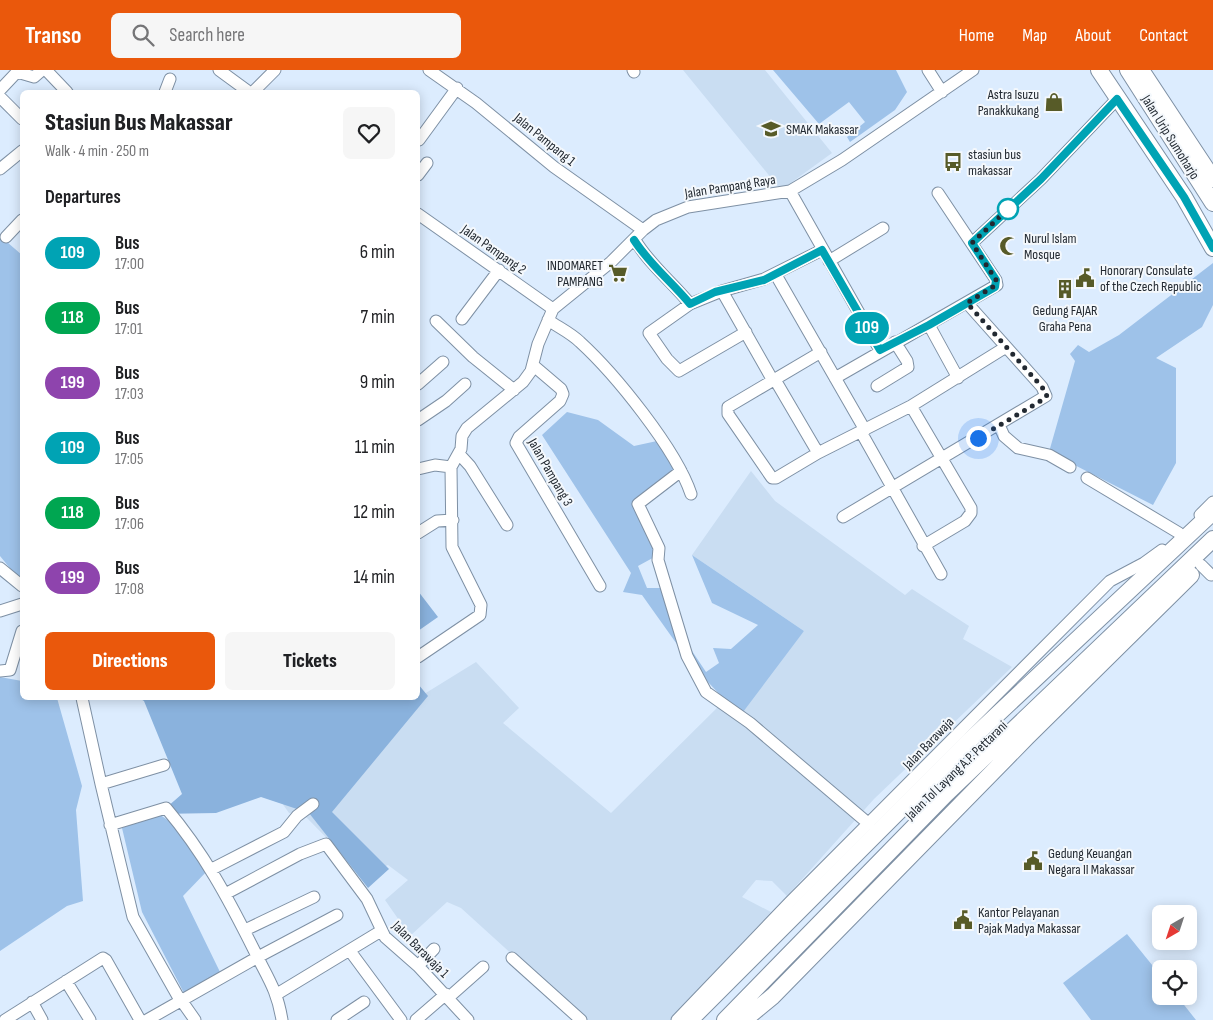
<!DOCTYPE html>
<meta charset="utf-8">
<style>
body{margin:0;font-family:"Sofia Sans Condensed",sans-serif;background:#f6f6f6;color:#202124;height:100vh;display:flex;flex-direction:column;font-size:19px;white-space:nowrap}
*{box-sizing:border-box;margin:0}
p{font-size:16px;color:#757577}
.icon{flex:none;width:28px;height:28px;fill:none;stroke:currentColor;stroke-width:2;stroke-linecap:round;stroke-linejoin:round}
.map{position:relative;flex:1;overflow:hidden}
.sheet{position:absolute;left:20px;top:20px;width:400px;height:610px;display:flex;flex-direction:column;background:#fff;border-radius:8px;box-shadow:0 2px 12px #0003}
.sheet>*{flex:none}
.badge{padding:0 10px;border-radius:16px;font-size:18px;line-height:32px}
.needle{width:32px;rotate:219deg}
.fabs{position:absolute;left:1152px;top:835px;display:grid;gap:10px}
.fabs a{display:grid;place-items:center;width:45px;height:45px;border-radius:8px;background:#fff;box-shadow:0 2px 12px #0003;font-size:25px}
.you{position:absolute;width:25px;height:25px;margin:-12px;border:4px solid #fff;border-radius:50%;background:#1a73e8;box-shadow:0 0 0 8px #1a73e833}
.map>.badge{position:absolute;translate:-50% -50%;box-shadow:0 0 0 2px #fff}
h2{padding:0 25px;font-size:19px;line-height:45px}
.round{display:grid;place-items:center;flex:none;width:52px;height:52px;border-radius:8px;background:#f6f6f6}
.headline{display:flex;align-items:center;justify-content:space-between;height:85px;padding:0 25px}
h1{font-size:24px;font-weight:800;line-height:38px}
.action{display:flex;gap:10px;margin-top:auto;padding:10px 25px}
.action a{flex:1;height:58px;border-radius:8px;background:#ea580c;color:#fff;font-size:20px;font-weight:800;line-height:58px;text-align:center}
.action a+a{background:#f6f6f6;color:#202124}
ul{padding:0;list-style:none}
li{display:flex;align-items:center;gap:15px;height:65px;padding:0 25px}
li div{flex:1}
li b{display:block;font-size:19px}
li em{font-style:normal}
li .badge{min-width:55px;font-weight:700;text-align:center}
header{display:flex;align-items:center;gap:30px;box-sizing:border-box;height:70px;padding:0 25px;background:#ea580c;color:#fff}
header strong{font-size:24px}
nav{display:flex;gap:28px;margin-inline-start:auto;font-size:18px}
.search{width:350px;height:45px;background:#f6f6f6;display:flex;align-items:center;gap:12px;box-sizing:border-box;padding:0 18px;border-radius:8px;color:#757577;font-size:19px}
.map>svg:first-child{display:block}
.built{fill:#c9ddf2}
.green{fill:#9ec2e9}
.forest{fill:#8ab2dd}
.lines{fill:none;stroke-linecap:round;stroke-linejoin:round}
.minor-casing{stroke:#7e90a4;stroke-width:13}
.highway-casing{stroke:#7e90a4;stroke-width:18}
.minor{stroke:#fff;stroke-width:11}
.highway{stroke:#fff;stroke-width:16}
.line-casing{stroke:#fff;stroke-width:11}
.line{stroke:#00a3b4;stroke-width:8}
.walk{stroke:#222931;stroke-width:5;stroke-dasharray:0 9}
.stop-dot{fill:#fff;stroke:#00a3b4;stroke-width:2.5}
.labels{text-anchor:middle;stroke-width:4;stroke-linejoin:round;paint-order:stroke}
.poi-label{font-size:14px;fill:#222931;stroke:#f4f8fc;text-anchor:start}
.street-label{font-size:14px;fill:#222931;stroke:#f4f8fc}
</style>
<header>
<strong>Transo</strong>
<div class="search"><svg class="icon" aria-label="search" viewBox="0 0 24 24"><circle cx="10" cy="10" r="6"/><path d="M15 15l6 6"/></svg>Search here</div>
<nav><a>Home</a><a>Map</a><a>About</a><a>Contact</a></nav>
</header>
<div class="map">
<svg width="1213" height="950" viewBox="0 0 1213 950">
<rect width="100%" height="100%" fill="#dcecfe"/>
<path class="built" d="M683 0H765L832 83 781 120Z
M751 401 775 431 905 525 912 519 969 556 963 569 1012 597 874 729 787 826 772 811 756 810 742 827 771 842 671 950H584L461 838 447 832 410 866 385 830 408 810 388 795 363 805 306 747 289 743 249 686 408 634 476 592 519 638 503 653 611 743 725 630 804 561 692 485Z"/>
<path class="green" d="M773 0H896L907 22 895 40 850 72 847 67 865 52 849 32 819 54Z
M0 166 22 185V513L0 486Z
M1213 193V235L1202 257 1156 288 1176 298V393L1153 435 1049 382 1075 291 1070 284 1078 275 1089 282 1119 265Z
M567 342 598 350 634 376 657 371 680 402 641 437 660 484 638 496 647 518H662L676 557 706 602 719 593 713 578 731 579 758 555 712 533 692 485 804 561 740 646 691 594 642 525 623 522 631 503 542 365Z
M0 607 22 611V628H57L82 716 76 740 83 831 67 836 0 881Z
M159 744 193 768 208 800 183 826 220 902 185 925 142 842 122 758Z
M1127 864 1161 906V926H1177L1196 950H1091L1063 913Z"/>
<path class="forest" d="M418 521 438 547 418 561Z
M418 614 428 626 332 742 389 799 368 818 309 743 261 727 216 743 159 744 182 724 144 631 139 628H418Z"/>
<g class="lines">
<g class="minor-casing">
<path id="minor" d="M46 0 67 22
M219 0 249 22
M429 0 476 33 554 97 643 160
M633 0 634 2
M928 0 942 22
M0 20 17 2 34 7 42 0
M165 22 170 9
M253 22 275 0
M0 27 22 49
M419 70 457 18
M0 99 22 81
M418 105 427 93
M790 121 880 280
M418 144 553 239
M6 167 22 150
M635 170C650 195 671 211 690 234L722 221 772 309
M972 173 1041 109 1117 29
M829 191 883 158
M776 205 865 360
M722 221 764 209 822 180
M690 234 649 263 667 289 679 301 746 262
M462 249 499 200
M548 250C558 257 571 263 580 272 615 304 676 379 691 424
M436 251 473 287 514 320
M929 255 958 308
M821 282 728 337V344L772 408H776L818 383 911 336 1006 277
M534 296 561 319 563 324 560 331 519 367 516 373 600 516
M774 308 818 383
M835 308 997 215 996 210 938 123
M418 314 443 292
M877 316 908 297 907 291 895 272
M911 336 971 438V443L965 451 923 476
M418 350 446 331 465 314
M999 355 1004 366 1018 378 1049 385 1070 397
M861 362 941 504
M459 384 470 396 507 455
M418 399 435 395 451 397
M681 401 638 434 659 478 658 490 687 586 706 622 750 653 869 754
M1087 408 1179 463
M1200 445 1213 432
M843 447 1046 326 1042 317 967 233
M418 463 437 451 453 450
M1201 495 1211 505
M0 498 22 516
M0 541 22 534
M418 587 480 545 481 535 452 477 451 397 461 379 462 366 467 358 523 312 531 301 538 274 553 239 611 192 643 160 656 150 688 137 790 121 842 90 973 0
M0 601 10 600 22 561
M82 628 101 714 133 847 180 930
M101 714 164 695
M110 755 166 738C204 783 228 828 254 880 267 907 277 919 282 950
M212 799 284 762 297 746 313 734
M227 823 300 784 326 774 367 829 385 867 418 896 468 950
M245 860 314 827
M350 881 401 950
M512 888 581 950
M418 896 434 879
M66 911 90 950
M277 924 381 861
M448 928 483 897
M181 930 195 950
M32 932 42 950
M5 950 103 888 106 890 140 950
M147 950 258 887 337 845
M337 950 364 932
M416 950 446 924
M677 950 790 832 1110 511 1144 493 1162 480"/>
</g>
<g class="highway-casing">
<path id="highway" d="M1099 0 1184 127 1213 178
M1128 0 1213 133
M1141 0 1213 109
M690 950 970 670 1213 442
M725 950 946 724 1213 469
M744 950 773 926 1027 667 1191 505"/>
</g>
<use href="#minor" class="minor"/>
<use href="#highway" class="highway"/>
</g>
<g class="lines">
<g class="line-casing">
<path id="line" d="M634 170C650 195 671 211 690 234L715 222 764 210 822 180 880 280 929 255 995 217 996 210 972 173 1041 109 1117 29 1184 127 1213 178"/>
</g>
<use href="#line" class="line"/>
<path class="walk" d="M978 368 1044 329 1047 325 1042 317 967 233 996 215V210L972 173 1008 139"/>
</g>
<defs>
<g id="shop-bare" transform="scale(1.5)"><path d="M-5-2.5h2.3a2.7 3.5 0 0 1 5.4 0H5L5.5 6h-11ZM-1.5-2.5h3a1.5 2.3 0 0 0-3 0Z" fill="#575b28" stroke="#f4f8fc" stroke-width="2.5" paint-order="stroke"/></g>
<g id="school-bare" transform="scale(1.5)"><path d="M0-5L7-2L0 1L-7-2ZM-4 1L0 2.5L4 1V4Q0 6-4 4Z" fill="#575b28" stroke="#f4f8fc" stroke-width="2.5" paint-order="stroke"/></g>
<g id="bus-bare" transform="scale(1.5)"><path d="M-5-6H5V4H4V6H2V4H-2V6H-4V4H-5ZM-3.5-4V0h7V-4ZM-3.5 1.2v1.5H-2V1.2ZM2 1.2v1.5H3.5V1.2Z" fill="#575b28" stroke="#f4f8fc" stroke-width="2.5" paint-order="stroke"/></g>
<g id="mosque-bare" transform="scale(1.5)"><path d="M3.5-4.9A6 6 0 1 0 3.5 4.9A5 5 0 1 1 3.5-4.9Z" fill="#575b28" stroke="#f4f8fc" stroke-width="2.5" paint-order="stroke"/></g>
<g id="supermarket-bare" transform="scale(1.5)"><path d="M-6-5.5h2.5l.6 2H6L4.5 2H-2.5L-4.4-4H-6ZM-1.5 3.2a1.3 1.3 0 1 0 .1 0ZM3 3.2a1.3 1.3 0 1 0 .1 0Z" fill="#575b28" stroke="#f4f8fc" stroke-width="2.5" paint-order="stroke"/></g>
<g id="civic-bare" transform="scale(1.5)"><path d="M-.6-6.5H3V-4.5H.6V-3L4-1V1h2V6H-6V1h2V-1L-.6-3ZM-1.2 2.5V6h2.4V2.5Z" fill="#575b28" stroke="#f4f8fc" stroke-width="2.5" paint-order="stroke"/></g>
<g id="building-bare" transform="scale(1.5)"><path d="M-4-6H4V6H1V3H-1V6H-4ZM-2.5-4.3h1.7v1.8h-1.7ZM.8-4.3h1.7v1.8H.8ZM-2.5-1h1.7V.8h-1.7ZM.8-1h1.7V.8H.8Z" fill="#575b28" stroke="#f4f8fc" stroke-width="2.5" paint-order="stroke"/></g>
</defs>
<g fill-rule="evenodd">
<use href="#shop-bare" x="1054" y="32"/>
<use href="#school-bare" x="771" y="59"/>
<use href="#bus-bare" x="953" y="92"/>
<use href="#mosque-bare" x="1009" y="176"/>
<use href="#supermarket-bare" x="618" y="203"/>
<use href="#civic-bare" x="1085" y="208"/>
<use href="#building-bare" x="1065" y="219"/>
<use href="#civic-bare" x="1033" y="791"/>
<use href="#civic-bare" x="963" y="850"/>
</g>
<circle class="stop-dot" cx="1008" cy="139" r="10"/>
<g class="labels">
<g class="poi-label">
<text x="1039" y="29" text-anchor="end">Astra Isuzu<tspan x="1039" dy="16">Panakkukang</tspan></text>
<text x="786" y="64">SMAK Makassar</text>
<text x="968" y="89">stasiun bus<tspan x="968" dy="16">makassar</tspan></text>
<text x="1024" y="173">Nurul Islam<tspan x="1024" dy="16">Mosque</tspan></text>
<text x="603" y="200" text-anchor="end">INDOMARET<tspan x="603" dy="16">PAMPANG</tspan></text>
<text x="1100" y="205">Honorary Consulate<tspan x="1100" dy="16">of the Czech Republic</tspan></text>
<text x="1065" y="245" text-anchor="middle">Gedung FAJAR<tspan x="1065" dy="16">Graha Pena</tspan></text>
<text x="1048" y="788">Gedung Keuangan<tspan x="1048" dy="16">Negara II Makassar</tspan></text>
<text x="978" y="847">Kantor Pelayanan<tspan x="978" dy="16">Pajak Madya Makassar</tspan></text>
</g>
<g class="street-label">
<text transform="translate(1171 67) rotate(58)" y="5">Jalan Urip Sumoharjo</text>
<text transform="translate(545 69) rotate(39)" y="5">Jalan Pampang 1</text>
<text transform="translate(730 116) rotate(-9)" y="5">Jalan Pampang Raya</text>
<text transform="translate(494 179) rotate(35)" y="5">Jalan Pampang 2</text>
<text transform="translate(551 402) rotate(60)" y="5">Jalan Pampang 3</text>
<text transform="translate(928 673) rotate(-46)" y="5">Jalan Barawaja</text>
<text transform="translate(956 700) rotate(-44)" y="5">Jalan Tol Layang A.P. Pettarani</text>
<text transform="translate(421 879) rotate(45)" y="5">Jalan Barawaja 1</text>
</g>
</g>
</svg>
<div class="fabs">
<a><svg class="needle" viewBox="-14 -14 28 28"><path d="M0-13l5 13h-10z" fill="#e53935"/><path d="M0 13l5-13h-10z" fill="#757577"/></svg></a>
<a><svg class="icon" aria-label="locate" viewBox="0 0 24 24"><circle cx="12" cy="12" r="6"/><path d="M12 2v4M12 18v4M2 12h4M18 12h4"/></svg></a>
</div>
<div class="you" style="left:978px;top:368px"></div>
<b class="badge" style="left:867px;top:258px;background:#00a3b4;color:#fff">109</b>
<section class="sheet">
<div class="headline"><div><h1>Stasiun Bus Makassar</h1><p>Walk · 4 min · 250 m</p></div><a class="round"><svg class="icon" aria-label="heart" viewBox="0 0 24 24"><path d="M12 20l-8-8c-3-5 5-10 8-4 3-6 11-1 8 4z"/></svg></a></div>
<h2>Departures</h2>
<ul>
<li><span class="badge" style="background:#00a3b4;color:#fff">109</span><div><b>Bus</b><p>17:00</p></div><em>6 min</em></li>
<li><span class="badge" style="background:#00a651;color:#fff">118</span><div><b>Bus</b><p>17:01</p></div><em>7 min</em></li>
<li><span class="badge" style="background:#8e44ad;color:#fff">199</span><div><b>Bus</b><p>17:03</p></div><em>9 min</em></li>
<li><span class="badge" style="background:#00a3b4;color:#fff">109</span><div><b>Bus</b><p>17:05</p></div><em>11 min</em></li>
<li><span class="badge" style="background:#00a651;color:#fff">118</span><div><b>Bus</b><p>17:06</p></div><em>12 min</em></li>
<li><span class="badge" style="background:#8e44ad;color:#fff">199</span><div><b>Bus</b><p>17:08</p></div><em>14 min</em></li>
</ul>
<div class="action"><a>Directions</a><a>Tickets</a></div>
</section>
</div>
